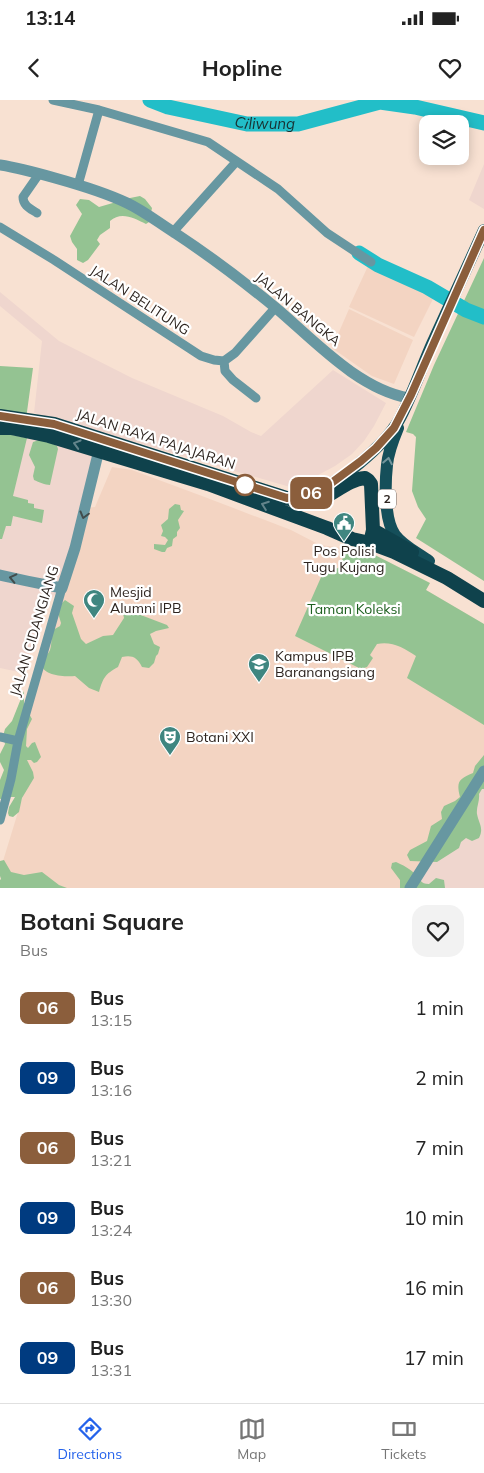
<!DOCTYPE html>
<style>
body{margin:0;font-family:Mulish,sans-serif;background:#f2f2f2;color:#222;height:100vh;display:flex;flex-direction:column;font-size:19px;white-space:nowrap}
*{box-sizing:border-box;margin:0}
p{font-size:16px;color:#767676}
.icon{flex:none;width:28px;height:28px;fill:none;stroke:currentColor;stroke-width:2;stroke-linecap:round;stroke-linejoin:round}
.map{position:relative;height:788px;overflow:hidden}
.details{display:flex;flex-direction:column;background:#fff;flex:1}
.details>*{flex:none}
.badge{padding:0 10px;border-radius:8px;font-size:18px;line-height:32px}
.buttons{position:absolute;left:419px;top:15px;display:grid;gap:10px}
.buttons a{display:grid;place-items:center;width:50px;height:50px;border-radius:10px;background:#fff;box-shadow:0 2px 12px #0003;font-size:25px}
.map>.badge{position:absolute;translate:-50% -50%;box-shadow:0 0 0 2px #fff}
.round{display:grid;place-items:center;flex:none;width:52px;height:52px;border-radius:15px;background:#f2f2f2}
.head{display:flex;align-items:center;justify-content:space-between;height:85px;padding:0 20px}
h1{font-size:24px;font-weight:700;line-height:38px}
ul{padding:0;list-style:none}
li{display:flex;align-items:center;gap:15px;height:70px;padding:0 20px}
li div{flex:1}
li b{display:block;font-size:19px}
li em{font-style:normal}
li .badge{min-width:55px;font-weight:700;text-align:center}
.status{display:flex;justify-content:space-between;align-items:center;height:35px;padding:0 25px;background:#fff;direction:ltr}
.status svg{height:14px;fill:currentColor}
header{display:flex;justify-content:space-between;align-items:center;height:65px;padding:0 20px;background:#fff;font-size:22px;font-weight:700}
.menu{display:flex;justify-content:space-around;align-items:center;height:70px;border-top:1px solid #e0e0e0;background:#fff;font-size:14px;color:#767676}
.menu a{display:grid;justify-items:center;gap:2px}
.menu .selected{color:#2563eb}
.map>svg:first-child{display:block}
.commercial{fill:#efd6ce}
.built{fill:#f3d4c2}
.green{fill:#94c392}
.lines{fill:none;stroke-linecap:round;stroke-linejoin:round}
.river{stroke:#22bec8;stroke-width:15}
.minor{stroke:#6797a1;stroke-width:9}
.tertiary{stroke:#6797a1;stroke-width:11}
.primary{stroke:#154f5a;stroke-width:12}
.trunk{stroke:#0f424c;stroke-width:14}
.oneway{stroke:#63848b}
.oneway2{stroke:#73959c}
.oneway3{stroke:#414c4c}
.line-casing{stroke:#fff;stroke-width:11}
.line{stroke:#8b5e3c;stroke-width:8}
.stop-dot{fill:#fff;stroke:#8b5e3c;stroke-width:2.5}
.labels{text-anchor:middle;stroke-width:4.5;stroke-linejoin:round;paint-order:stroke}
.shield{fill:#fff;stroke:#6c6662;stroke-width:1}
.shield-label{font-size:12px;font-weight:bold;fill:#2d241f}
.street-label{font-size:14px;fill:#2d241f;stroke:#fff}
.poi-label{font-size:14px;fill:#2d241f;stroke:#fff;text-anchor:start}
.park-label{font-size:14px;fill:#1e6120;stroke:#fff}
.water-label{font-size:15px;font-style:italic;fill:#193132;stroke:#fff}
</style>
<div class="status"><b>13:14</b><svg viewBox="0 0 49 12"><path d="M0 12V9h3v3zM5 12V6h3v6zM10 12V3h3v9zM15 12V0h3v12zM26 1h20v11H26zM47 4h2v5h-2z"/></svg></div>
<header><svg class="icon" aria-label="back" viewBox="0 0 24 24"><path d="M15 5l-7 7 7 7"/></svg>Hopline<svg class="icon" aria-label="heart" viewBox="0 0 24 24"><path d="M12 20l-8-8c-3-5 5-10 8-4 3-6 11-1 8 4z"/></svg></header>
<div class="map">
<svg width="484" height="788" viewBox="0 0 484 788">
<rect width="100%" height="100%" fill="#f8e1d2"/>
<path class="commercial" d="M484 64V109L469 100Z
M0 192 59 241 132 278 223 316 251 332 261 336 333 270 386 303 374 326 364 341 352 354 335 366 307 381 290 387 34 313 42 241 0 206Z
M0 332 99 350 62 488 44 506 23 573 0 568Z
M484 674V788H412Z"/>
<path class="built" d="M368 166 436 193 414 237 349 207Z
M349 209 413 240 394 284 372 276 332 248Z
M112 367 132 370 202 396 291 430 320 445 343 448H361L430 483 426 490 484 524V669L406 788H66L41 778 2 780 3 761 26 686 18 641 85 408 95 407Z"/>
<path class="green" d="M140 96 145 99 152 108 149 122 146 124C134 118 121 111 110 121V128L100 135 97 140 100 144 88 160 83 163 77 160V149L72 142 70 136 82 114 76 105 80 99 89 100 99 107 130 98Z
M484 158V481L416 438 426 419 418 407 412 391 416 337 413 334 406 332 434 265Z
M0 266 33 268 26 319 0 317Z
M0 335H12L27 338 13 396 28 400V403L34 404V408L44 410 42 423 13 416 11 426H6L2 439H0Z
M39 340 47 341 57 346 58 349 50 385C45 385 39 382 34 380L33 376 35 367 29 355 33 342Z
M175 404 180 405 181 410 184 411 178 420 180 428 177 432V436L173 439 172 446 167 448 165 452H162L154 449V444L165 445 168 440 165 437 161 436 163 431 161 425 168 419 169 409Z
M343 448H361L430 483 426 490 484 524V625L407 578 416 556C404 548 392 541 377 544L370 555 373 558 367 567 361 569 295 536 326 466C332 471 336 470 342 465Z
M65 500 74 506 72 513 81 539 86 544 103 536 113 535 124 518 123 513 125 509 167 525 169 528 156 531 150 534 154 544 160 547 158 554 156 556 154 563 149 568 142 567C137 557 132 555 122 557L118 567C105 574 103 578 99 592L89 588 75 576C66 577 43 576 42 565 41 559 48 555 50 550 52 544 51 536 53 530L60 526 61 523 58 513 59 506Z
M24 591V605L32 619 27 629 26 646 28 648 32 643 35 642 41 657 37 662 34 663 31 660H27L33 672 34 678 22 698 19 712 13 717 9 716 8 713 9 707 15 697H11L0 699V680L4 670 0 662V654L5 644 3 636 5 629 12 621Z
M484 655V689H482L479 694C480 701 476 708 477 714 479 724 484 728 479 738L472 741 466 738 461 742 459 748 437 762 410 761 407 755 410 750 427 741 431 726 442 719 441 712 444 706 455 701 460 697C456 681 459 679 473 673L475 666Z
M4 760 11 772 24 775 42 772 59 785 67 788H0V780L1 779 0 776V761Z
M396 762C401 764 412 770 415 774 421 779 420 784 429 784L436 778 444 780 445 788H400V780L391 768 392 763Z"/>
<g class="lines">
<g class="river">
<path id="s1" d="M150 0 168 7 247 24H298L380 2 415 7 484 23"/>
<path d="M359 153 378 165 427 187 466 210 484 217"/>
</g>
<path class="minor" d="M53 0 99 10 208 42 278 89 327 133 371 162
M78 85 99 10
M37 113C31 109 23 106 23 97L39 74
M0 127 54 160 201 256 214 260 224 261 225 271 233 280 256 298
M173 132 236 62
M224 261 235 253 275 208
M0 637 18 641
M0 720 11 679 18 641 62 488"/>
<path class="tertiary" d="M0 65C19 68 37 73 55 78 80 85 104 92 127 103 144 111 159 123 175 133 210 156 243 181 276 208 314 240 358 289 409 298
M0 475 27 481 62 488 75 448 99 350
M410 788 484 671"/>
<path class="primary" d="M398 328C393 340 388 353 387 365 385 383 384 420 395 435 403 446 418 453 429 461
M287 398C294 397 302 396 309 394 338 385 384 346 399 320 412 296 421 269 432 244 449 206 467 168 484 130"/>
<path class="trunk" d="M0 316 54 324 299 402C325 407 341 380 365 378L368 380 371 384 373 430 370 443
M0 328H11L49 336 208 384 327 428 352 439 370 443 394 452 447 478 484 501
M373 430 412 452"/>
</g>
<defs><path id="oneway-chevron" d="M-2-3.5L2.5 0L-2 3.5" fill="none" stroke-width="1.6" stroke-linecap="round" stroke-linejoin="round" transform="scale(1.25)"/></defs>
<g class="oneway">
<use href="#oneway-chevron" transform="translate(77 344) rotate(-164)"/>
<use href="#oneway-chevron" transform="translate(265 405) rotate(-160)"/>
</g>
<use class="oneway2" href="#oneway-chevron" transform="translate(388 361) rotate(-79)"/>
<g class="oneway3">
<use href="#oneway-chevron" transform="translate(84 415) rotate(105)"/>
<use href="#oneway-chevron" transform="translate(13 478) rotate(-167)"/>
</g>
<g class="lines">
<g class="line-casing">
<path id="line" d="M0 316 54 324 287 398 309 394 330 384 361 361 376 348 394 328 411 295 484 130"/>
</g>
<use href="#line" class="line"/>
</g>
<defs>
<g id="civic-pin" transform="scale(1.125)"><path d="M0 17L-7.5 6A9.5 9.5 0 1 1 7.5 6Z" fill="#3f8680" stroke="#fff"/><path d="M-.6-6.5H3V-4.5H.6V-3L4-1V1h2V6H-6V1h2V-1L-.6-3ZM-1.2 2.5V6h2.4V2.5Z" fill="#fff"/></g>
<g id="mosque-pin" transform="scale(1.125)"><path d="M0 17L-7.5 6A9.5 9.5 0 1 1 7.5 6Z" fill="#3f8680" stroke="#fff"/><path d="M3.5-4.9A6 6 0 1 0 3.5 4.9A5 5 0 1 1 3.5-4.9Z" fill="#fff"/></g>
<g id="university-pin" transform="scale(1.125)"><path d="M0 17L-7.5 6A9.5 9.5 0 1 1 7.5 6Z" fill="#3f8680" stroke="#fff"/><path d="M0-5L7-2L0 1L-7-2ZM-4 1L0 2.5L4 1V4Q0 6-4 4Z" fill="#fff"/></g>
<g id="theatre-pin" transform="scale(1.125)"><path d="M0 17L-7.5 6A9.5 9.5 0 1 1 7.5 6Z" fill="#3f8680" stroke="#fff"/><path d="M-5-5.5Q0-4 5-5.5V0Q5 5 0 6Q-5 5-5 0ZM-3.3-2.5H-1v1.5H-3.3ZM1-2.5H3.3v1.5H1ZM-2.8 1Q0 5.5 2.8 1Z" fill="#fff"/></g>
</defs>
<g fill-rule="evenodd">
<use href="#civic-pin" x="344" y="423"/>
<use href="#mosque-pin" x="94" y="500"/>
<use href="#university-pin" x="259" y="564"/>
<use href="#theatre-pin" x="170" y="637"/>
</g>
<circle class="stop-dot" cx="245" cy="385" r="10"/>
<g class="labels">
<rect class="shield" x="378" y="389.5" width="18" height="19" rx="4"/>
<g class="shield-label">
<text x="387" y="403">2</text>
</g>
<g class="street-label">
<text transform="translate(140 200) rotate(33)" y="5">JALAN BELITUNG</text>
<text transform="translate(298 209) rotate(40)" y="5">JALAN BANGKA</text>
<text transform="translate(156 339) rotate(18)" y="5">JALAN RAYA PAJAJARAN</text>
<text transform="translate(34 531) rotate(-73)" y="5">JALAN CIDANGIANG</text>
</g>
<g class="poi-label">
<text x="344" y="456" text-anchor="middle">Pos Polisi<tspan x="344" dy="16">Tugu Kujang</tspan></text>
<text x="110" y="497">Mesjid<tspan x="110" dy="16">Alumni IPB</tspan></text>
<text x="275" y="561">Kampus IPB<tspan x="275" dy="16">Baranangsiang</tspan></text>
<text x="186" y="642">Botani XXI</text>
</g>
<g class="park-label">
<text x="354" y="514">Taman Koleksi</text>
</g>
<g class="water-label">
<text dy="5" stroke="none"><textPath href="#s1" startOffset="118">Ciliwung</textPath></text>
</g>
</g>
</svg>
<div class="buttons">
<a><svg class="icon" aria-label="layers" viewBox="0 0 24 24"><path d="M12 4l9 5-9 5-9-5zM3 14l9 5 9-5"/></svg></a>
</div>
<b class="badge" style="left:311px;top:393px;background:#8b5e3c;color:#fff">06</b>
</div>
<section class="details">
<div class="head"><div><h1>Botani Square</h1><p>Bus</p></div><a class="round"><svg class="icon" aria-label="heart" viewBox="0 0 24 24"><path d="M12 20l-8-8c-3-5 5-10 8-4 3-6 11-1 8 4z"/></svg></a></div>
<ul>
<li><span class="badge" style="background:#8b5e3c;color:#fff">06</span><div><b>Bus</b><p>13:15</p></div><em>1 min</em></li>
<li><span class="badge" style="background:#003b80;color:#fff">09</span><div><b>Bus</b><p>13:16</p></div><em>2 min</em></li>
<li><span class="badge" style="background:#8b5e3c;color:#fff">06</span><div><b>Bus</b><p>13:21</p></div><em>7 min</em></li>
<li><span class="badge" style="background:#003b80;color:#fff">09</span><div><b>Bus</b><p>13:24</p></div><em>10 min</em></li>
<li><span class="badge" style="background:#8b5e3c;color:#fff">06</span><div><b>Bus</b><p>13:30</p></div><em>16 min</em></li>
<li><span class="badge" style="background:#003b80;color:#fff">09</span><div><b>Bus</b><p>13:31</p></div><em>17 min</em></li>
</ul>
</section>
<nav class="menu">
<a class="selected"><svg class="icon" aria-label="directions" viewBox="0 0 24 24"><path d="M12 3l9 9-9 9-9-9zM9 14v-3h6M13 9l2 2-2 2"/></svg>Directions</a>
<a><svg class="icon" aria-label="map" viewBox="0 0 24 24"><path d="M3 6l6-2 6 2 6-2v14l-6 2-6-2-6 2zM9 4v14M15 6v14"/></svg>Map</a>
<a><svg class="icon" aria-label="tickets" viewBox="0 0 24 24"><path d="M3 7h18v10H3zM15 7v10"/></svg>Tickets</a>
</nav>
